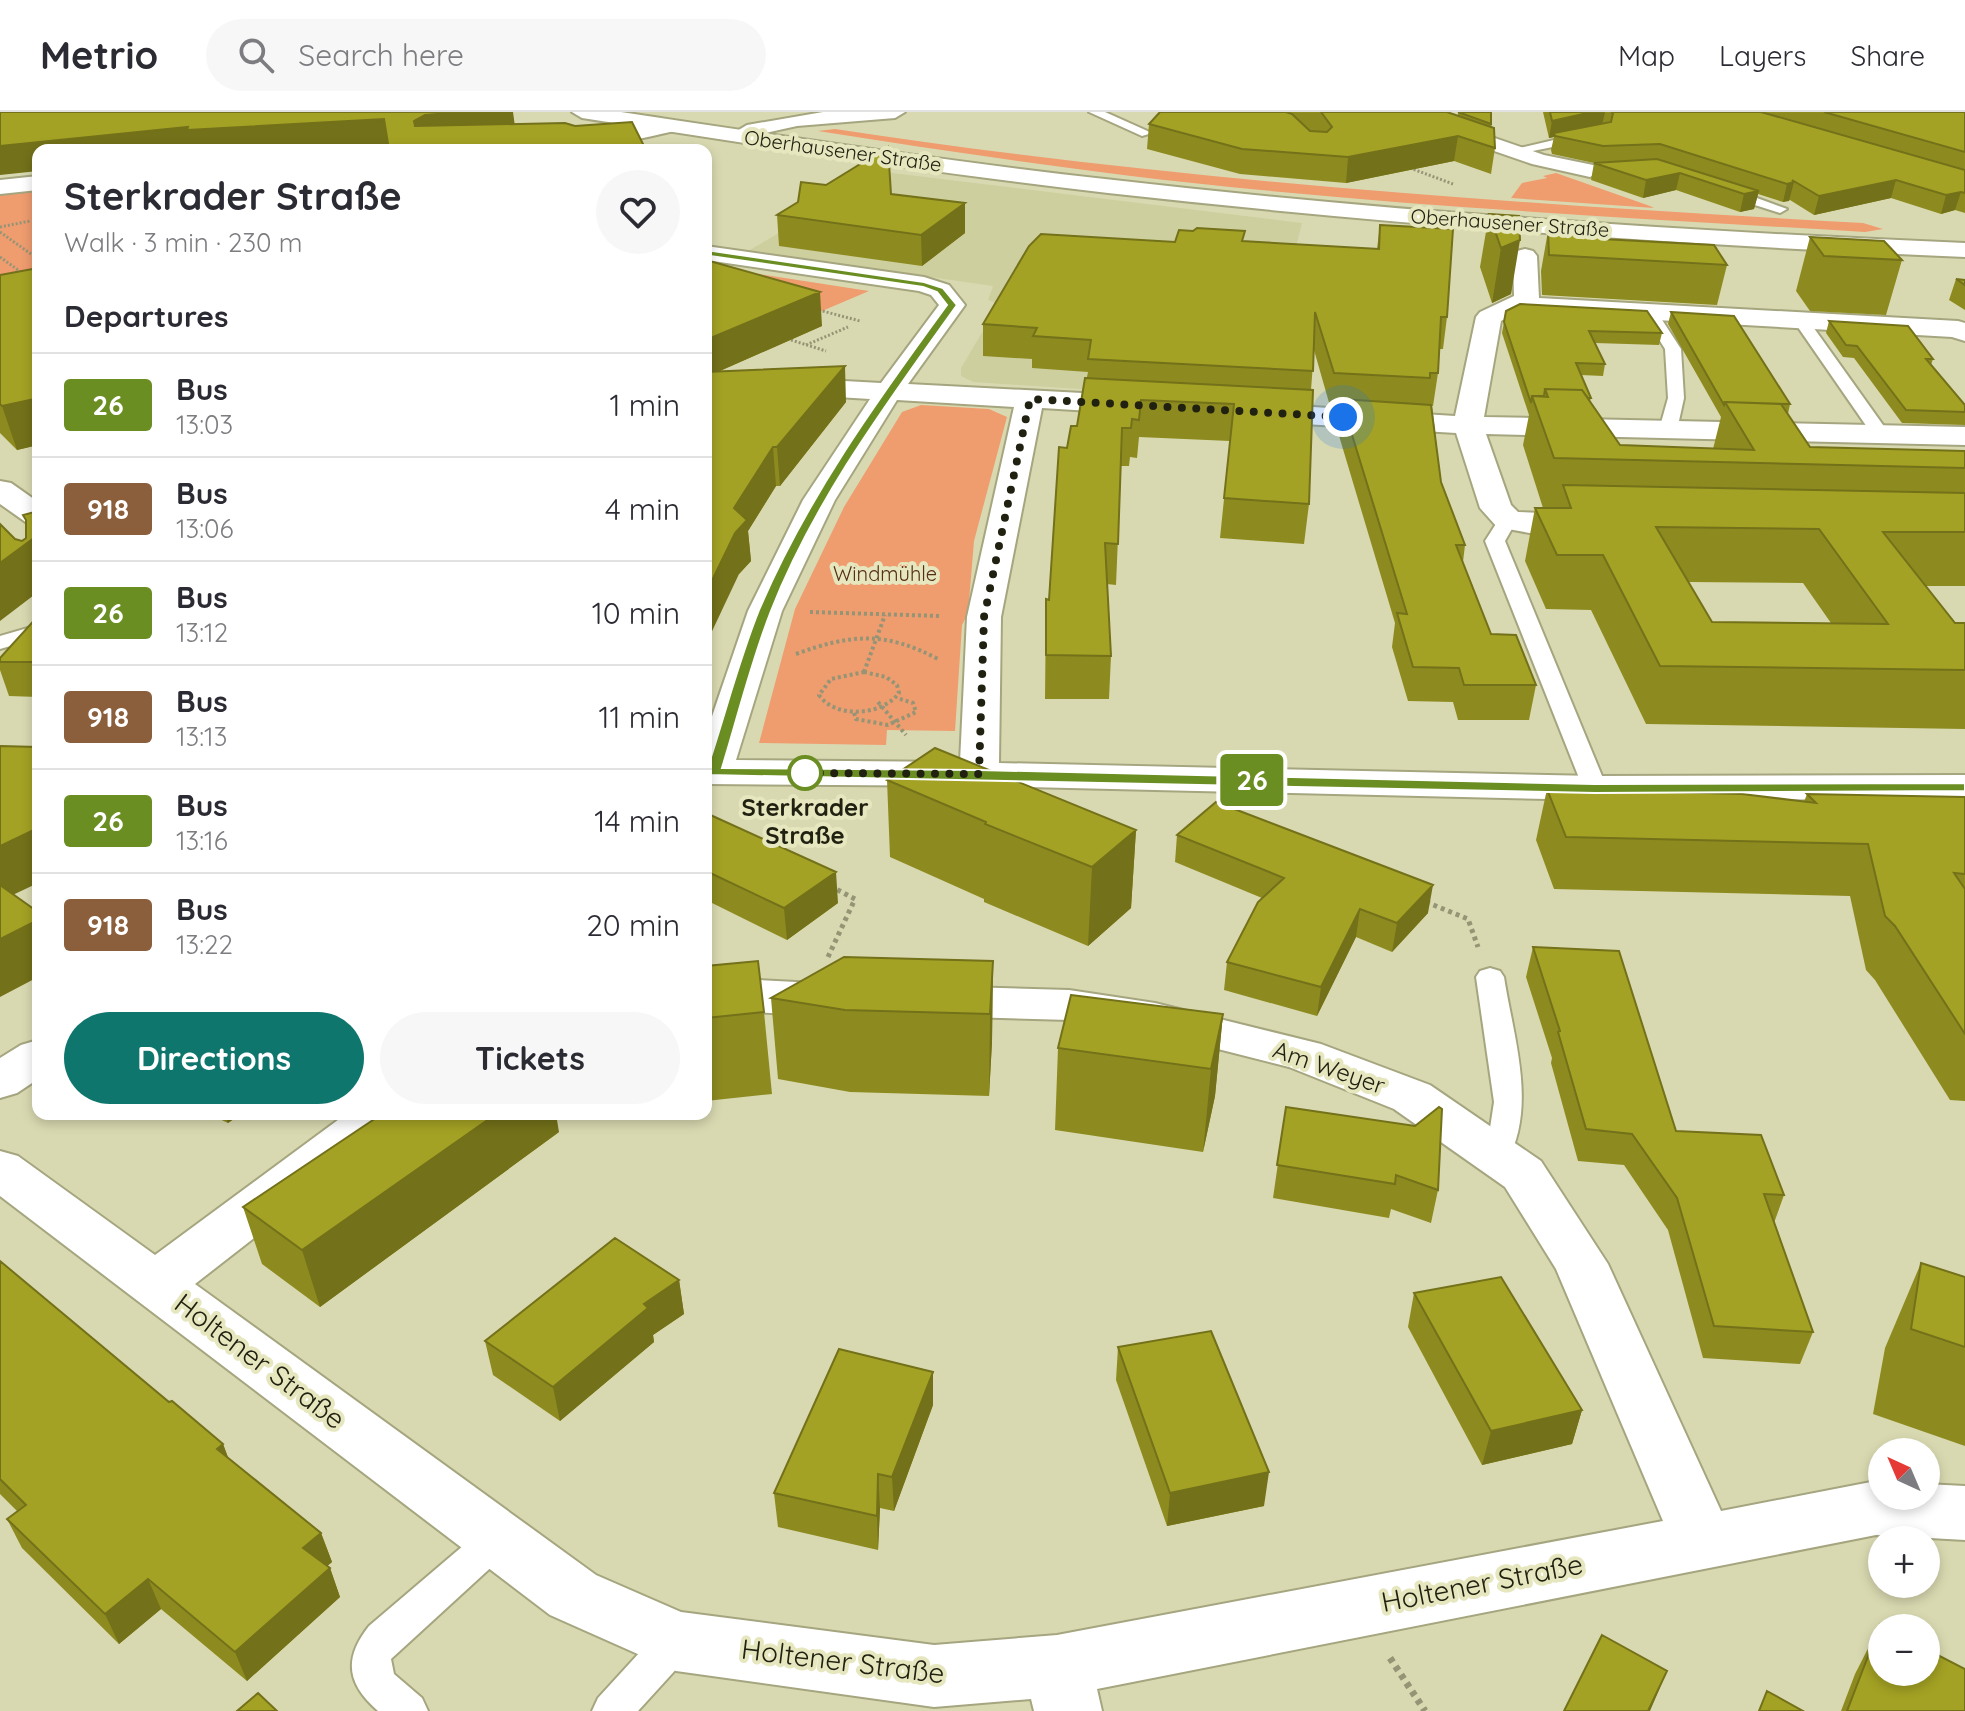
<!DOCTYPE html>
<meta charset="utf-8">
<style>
body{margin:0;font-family:Quicksand,sans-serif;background:#f7f7f7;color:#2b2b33;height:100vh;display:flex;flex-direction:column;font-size:30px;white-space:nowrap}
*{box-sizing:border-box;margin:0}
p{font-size:26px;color:#7c7c81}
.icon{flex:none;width:44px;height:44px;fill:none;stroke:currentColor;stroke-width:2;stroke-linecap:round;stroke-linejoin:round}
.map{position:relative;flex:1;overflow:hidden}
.side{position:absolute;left:32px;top:32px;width:680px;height:976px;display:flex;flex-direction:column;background:#fff;border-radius:16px;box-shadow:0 4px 12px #0003}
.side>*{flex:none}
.badge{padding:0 16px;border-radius:6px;font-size:28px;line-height:52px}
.needle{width:52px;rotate:316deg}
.controls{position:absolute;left:1868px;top:1326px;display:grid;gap:16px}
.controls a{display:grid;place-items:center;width:72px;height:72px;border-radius:50%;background:#fff;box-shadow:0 4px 12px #0003;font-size:40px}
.you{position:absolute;width:40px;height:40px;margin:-20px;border:6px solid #fff;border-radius:50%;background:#1a73e8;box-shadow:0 0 0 12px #1a73e833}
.map>.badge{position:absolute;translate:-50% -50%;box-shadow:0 0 0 4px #fff}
h2{padding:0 32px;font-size:30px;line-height:72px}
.round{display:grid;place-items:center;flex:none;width:84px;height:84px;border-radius:42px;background:#f7f7f7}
.head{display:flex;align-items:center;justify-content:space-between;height:136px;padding:0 32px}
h1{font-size:38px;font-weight:700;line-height:60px}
.button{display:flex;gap:16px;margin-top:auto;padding:16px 32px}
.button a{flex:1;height:92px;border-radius:48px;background:#0f766e;color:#fff;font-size:32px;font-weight:700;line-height:92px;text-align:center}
.button a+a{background:#f7f7f7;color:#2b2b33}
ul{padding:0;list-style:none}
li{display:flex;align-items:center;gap:24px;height:104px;padding:0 32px;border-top:2px solid #e1e1e2}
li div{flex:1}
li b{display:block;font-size:30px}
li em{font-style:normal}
li .badge{min-width:88px;font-weight:700;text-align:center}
header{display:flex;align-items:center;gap:48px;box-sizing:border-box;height:112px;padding:0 40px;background:#fff;border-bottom:2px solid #e1e1e2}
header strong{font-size:38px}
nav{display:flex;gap:44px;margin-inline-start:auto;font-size:28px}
.search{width:560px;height:72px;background:#f7f7f7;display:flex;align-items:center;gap:20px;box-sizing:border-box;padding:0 28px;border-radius:44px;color:#7c7c81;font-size:30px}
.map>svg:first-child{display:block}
.built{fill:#cecf9f}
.green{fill:#ef9c6f}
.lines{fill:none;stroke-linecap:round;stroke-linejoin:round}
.lane-casing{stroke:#a5a57f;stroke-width:4}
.street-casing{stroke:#a5a57f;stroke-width:4}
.secondary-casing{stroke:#a5a57f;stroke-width:4}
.path-far3{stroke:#959576;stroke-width:3;stroke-dasharray:2 2;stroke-linecap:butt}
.path-far2{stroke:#959576;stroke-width:4;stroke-dasharray:3 3;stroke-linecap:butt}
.path-far1{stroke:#959576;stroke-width:5;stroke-dasharray:4 4;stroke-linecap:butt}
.path{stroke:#959576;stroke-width:7;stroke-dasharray:5 5;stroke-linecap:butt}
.lane{fill:#fff;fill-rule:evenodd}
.street{fill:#fff;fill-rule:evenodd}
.secondary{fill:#fff;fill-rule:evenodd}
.wall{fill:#8d8b1f;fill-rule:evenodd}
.shaded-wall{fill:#737119}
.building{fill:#a4a224;stroke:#737119;stroke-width:2;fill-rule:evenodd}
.line{fill:#6b8e23;stroke:#fff;stroke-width:2}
.walk{stroke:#212112;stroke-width:8;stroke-dasharray:0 14.4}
.stop-dot{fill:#fff;stroke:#6b8e23;stroke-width:4}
.labels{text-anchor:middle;stroke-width:8;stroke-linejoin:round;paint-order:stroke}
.far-street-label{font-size:20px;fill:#212112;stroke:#e6e7be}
.far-park-label{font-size:20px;fill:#552e17;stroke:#e6e7be}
.stop-label{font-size:24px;font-weight:bold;fill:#212112;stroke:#e6e7be}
.street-label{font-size:24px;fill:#212112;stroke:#e6e7be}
.near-street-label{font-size:28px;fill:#212112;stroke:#e6e7be}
</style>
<header>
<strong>Metrio</strong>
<div class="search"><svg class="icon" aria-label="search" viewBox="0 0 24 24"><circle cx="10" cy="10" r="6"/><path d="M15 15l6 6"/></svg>Search here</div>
<nav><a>Map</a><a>Layers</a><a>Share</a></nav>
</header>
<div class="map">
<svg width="1965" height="1599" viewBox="0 0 1965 1599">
<rect width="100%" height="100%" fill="#d9d9b1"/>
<path class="built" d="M884 60 1302 111 1258 289 973 270 961 264V256L999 192 988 188 993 174 748 139Z"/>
<path class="green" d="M835 17C1175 69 1520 92 1863 111L1883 117 1865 120C1618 105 1370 93 1123 63 1021 50 919 35 818 19Z
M1556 61 1650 94 1654 96 1511 86 1522 71 1547 66 1543 64Z
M38 77V173L0 182V81Z
M706 154 869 179 801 208Z
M921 293 989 297 1007 305 974 429 968 501 962 513 955 619 887 618 886 633 759 631 795 497 844 395 902 300Z"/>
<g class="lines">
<g class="lane-casing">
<path id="lane" d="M1089 0H1105L1152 21 1142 24Z
M1584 21 1590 25 1588 28 1513 43 1507 39Z
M1717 75H1727L1787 97 1780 101 1717 81Z
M1650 195 1655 197 1681 237 1684 286 1677 318 1668 323 1659 318 1668 286 1665 237 1642 200Z
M1801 203 1806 205 1888 320 1891 324 1888 328H1876L1793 208Z
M1508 402 1517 408 1505 429 1607 676 1603 681H1587L1583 676 1485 429 1501 404Z
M38 513V526L0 537V524Z
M1490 856 1500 859 1504 865C1513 924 1538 995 1506 1051L1495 1054 1484 1051 1480 1043 1490 1016 1494 990 1476 865 1480 859Z
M497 1411 510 1416 516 1427 510 1438 391 1547 394 1562 422 1586 428 1599H378C347 1572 343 1547 369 1514L484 1416Z
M676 1511 690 1516 696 1529 690 1542 638 1599H592L598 1586 662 1516Z"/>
</g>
<g class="street-casing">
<path id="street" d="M823 0H905L895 6 797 14 747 25 737 19 747 13Z
M1390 0H1419L1544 43 1598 54 1601 59 1590 65 1532 52 1393 4Z
M671 8 678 10 681 14 678 18C657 23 583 42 569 27 575 20 653 12 671 8Z
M38 64V78L0 82V68Z
M706 134 924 165 949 173 965 193 908 272 1139 284 1149 287 1153 293 1149 299 1139 302 1042 296 1001 505 999 651 1595 664 1965 663V687L1595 688 979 674 706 672V622L748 499 803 388 870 287 753 280 706 285V269L753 264 881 271 939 193 931 183 919 179 706 148ZM897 288 1014 295 967 505 960 650 736 648 782 499 835 388Z
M1525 137 1533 139 1537 144 1539 186 1958 209 1965 211V229L1952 225 1517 200 1501 209 1484 305 1965 315V333L1486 322 1511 393 1518 400 1591 403 1602 406 1607 413 1602 420 1591 423 1535 422 1497 415 1480 396 1456 321 1252 309 1242 306 1238 300 1242 294 1252 291 1455 304 1476 205 1480 200 1514 184 1513 144 1517 139Z
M0 369 11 371 38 390V414L27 411 0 392Z
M739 867 835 872 852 876 858 887 852 898C810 909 752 896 706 900V870Z
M932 874 1069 878 1155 891 1321 932 1430 973 1541 1049 1608 1152 1721 1399 1876 1369 1882 1370V1384H1926V1372L1965 1374V1428L1876 1423 1097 1577 1102 1599H1034L1031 1587 934 1595 676 1559 550 1503 0 1084V1039L18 1044 155 1143 346 1002H405L398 1014 195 1172 596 1463 681 1500 934 1533 1057 1523 1663 1409 1556 1157 1505 1075 1394 997 1289 955 1155 921 1069 908 932 904 915 900 909 889 915 878Z
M38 928V967L17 981 0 986V946L21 933Z"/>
</g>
<g class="secondary-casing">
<path id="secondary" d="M572 0H621C782 24 943 49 1105 67 1391 100 1678 119 1965 131V145C1679 133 1393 113 1108 81 932 61 757 33 582 6Z"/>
</g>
<path class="path-far3" d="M1410 56 1453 72
M0 115 30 109
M0 120 38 147
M0 145 25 163
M815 197 860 209
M791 228 826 239
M806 233 848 215"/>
<path class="path-far2" d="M810 500 940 504
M796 542C851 522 885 519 938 547
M864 560 886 565 897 573 899 581C882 604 835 607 819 583L831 567Z
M864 560 885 503
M878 590 906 623
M854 601 856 607 888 613 916 600 913 591 897 586"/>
<path class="path-far1" d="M1426 790 1468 807 1478 835
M828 845 855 787 832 775"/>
<path class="path" d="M1390 1546 1425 1599"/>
<use href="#lane" class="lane"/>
<use href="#street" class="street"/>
<use href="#secondary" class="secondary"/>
</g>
<path class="wall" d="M1160 0H1448L1458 4V0L1491 12 1495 36 1491 62 1454 49 1346 71 1240 62 1147 37 1149 12Z
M1543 0H1965V101L1955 98 1941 102 1891 86 1814 103 1790 88 1783 90 1758 82 1754 97 1740 100 1676 78 1643 86 1591 68 1594 51 1552 42 1551 38 1554 25 1549 26Z
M891 82 965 91V121L922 154 779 134 777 103Z
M1489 102 1519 104 1511 182 1492 191 1480 155Z
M1380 113 1447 205 1443 237H1439L1438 261 1433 294H1432L1441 370 1465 433 1463 450 1491 522 1536 573 1529 608H1458L1453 590 1408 589 1392 535 1395 511 1337 317 1340 294H1330L1314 238 1311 278 1309 392 1304 432 1220 426 1230 329 1139 325 1137 346 1130 345 1129 354H1121L1116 473 1107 472 1111 544 1109 587H1045L1046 487 1049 488 1067 336 1077 314 1088 260 1032 256V247L983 244V212L1175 130 1244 129 1377 137Z
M1548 119 1602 127 1727 153 1717 193 1542 183 1541 159Z
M1810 125 1902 148 1886 203 1810 199 1796 179Z
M706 148 822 214 720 259 846 290 780 374H776L748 419 751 449 739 462Z
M38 156V333L17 338 0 321V163Z
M1956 167 1965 168V198L1949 188Z
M1506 199 1662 221 1659 233 1595 231 1605 252 1603 264 1581 263 1591 286 1590 289 1620 333 1713 337 1721 305 1668 212 1671 200 1790 292 1788 302 1810 335 1965 339V474H1926L1955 511H1965V617L1646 612 1591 498 1546 497 1525 449 1535 396H1543L1523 333 1529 303 1502 221ZM1688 470 1803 471 1831 511 1712 510Z
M1829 209 1933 247 1931 253 1965 293V313L1902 311 1854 246 1843 245 1826 221Z
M38 504V585L9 584 0 558V546Z
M887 668 1136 718 1131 796 1088 834 984 790V787L890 745Z
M1547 677 1804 690 1807 682 1965 685V989L1950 988 1875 868 1866 858 1850 784 1554 777 1536 728Z
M706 701 838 791 787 828 706 788Z
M1177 723 1428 801 1392 840 1356 825 1317 904 1224 878 1227 850 1262 786 1175 750Z
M1533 835 1676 1019 1784 1083 1774 1111 1813 1220 1800 1252 1703 1246 1668 1118 1624 1053 1578 1049 1551 951 1552 946 1526 865Z
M993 849 992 930 989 984 850 980 778 967 771 886Z
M706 854 764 900 772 982 706 989Z
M1223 902 1215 984 1203 1040 1055 1018 1058 936Z
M1286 995 1438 1078 1431 1111 1391 1097 1389 1106 1273 1086Z
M209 1002H241L228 1011Z
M559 1020 320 1195 262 1152 243 1095Z
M0 1149 169 1290 223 1332 228 1345 321 1421 332 1450 327 1454 330 1456 340 1485 247 1569 161 1497 119 1532 22 1436 7 1407 17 1399 0 1382Z
M1921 1151 1965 1165V1334L1873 1302 1885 1236Z
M679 1168 684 1202 653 1223 654 1230 560 1309 493 1263 485 1229Z
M1414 1181 1582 1298 1572 1332 1482 1353 1408 1215Z
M1118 1235 1264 1394 1167 1414 1116 1268Z
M933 1293 894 1399 880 1396 878 1438 778 1415 774 1381Z
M1880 1513 1965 1599H1841L1855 1562Z"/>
<path class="shaded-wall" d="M461 0H513L516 22 418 35 414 9 425 3Z
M1592 0H1605L1602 14 1555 25 1554 21V25L1549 26 1552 9Z
M384 7 389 33 310 38H38V59L0 63V34L188 15Z
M1458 24 1454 49 1346 71 1348 45Z
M1680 61 1676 78 1643 86 1646 68Z
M1896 68 1891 86 1814 103 1819 84Z
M1794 70 1789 89 1783 90 1787 72Z
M1759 79 1754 97 1740 100 1744 82Z
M1961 80 1955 98 1941 102 1946 83Z
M965 91V121L922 154 921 123Z
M1520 128 1511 182 1492 191 1501 136Z
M820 180 822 214 706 265V228Z
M845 254 846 290 780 374 777 335Z
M34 287 38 299V333L17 338 2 294Z
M773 335 776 374 748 419 751 449 739 462 706 532V481L734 396Z
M38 423V480L0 509V451Z
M38 716V771L0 789V734Z
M1136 718 1131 796 1088 834 1092 755Z
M836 760 838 791 787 828 784 796Z
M1433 773 1428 801 1392 840 1397 811Z
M1360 797 1356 825 1317 904 1321 875Z
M38 808V865L0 885V827Z
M993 849 992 930 989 984 990 902Z
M1223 902 1215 984 1203 1040 1211 957Z
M225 1002H241L228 1011Z
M496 1002H556L559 1020 320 1195 302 1138Z
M679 1168 684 1202 653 1223 654 1230 560 1309 553 1275 644 1192Z
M933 1260V1293L894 1399 892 1365Z
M1582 1298 1572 1332 1482 1353 1491 1319Z
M223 1332 234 1362 217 1337Z
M1269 1360 1264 1394 1167 1414 1170 1381Z
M878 1362 880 1396 878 1438 877 1404Z
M321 1421 332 1450 313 1466 303 1436Z
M330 1456 340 1485 247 1569 235 1540Z
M148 1467 161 1497 119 1532 105 1502Z
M1667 1559 1650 1599H1648Z"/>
<path class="building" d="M0 0H461L425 3 414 9 415 14 565 11 575 14 632 10 646 38H389L384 7 187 18 188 15 0 34Z
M1160 0H1286L1292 2 1310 19 1327 20 1332 15 1321 0H1447L1494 16 1495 36 1458 24 1348 45 1242 37 1149 12Z
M1458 0H1491V12Z
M1550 0H1592L1552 9Z
M1611 0H1761L1965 58V81L1961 80 1946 83 1896 68 1819 84 1792 68 1794 70 1787 72 1660 32 1603 34 1555 24 1554 21 1611 10 1613 1Z
M1824 0H1965V40Z
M888 35 891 82 965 91 921 123 777 103 798 90 801 70 826 73Z
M1657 47 1759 79 1744 82 1680 61 1646 68 1594 51Z
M1489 102 1519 104 1520 128 1501 136Z
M1380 113 1453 117 1447 205H1441L1438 261H1430V266L1334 261 1315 200 1313 259 1088 247 1091 228 1033 224 1037 216 983 212 1029 134 1041 122 1175 130 1179 118 1193 119 1197 116 1245 119 1242 129 1379 137Z
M1548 119 1600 122 1602 127 1714 133 1727 153 1549 143Z
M1810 125 1884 129 1902 148 1824 144Z
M706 148 820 180 706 228Z
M38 156V290L34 287 2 294 0 292V163Z
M1956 167 1965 168V173Z
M1520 192 1647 199 1662 221 1589 219 1605 252 1576 251 1591 286H1588L1582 278 1545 277 1544 284H1532L1531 291 1504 210 1506 199Z
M1671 200 1734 204 1790 292 1725 290 1724 293Z
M1829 209 1908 214 1933 247H1926L1965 293V300L1906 298 1857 234 1846 233Z
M845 254 777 335H773L734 396 747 408 735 421 706 481V260Z
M1085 266 1313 278 1309 392 1224 386 1234 292 1141 288 1139 308 1132 307 1131 316H1122L1118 432 1105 431 1111 544 1046 543V487L1049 488 1059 335 1067 336 1071 314H1077Z
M1545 277 1582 278 1620 333 1754 338 1725 290 1781 292 1810 335 1965 339V356L1554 346 1532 284 1548 285Z
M1341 287 1431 293 1441 370 1465 433H1456L1491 522 1516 523 1536 573H1464L1459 556 1413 555 1397 501 1407 502Z
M1563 373 1965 381V420H1883L1955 511H1965V558L1660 554 1603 443H1557L1535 396H1571ZM1656 415 1819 417 1888 512 1712 510Z
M38 399V423L0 451V412L15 427 22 429 26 426V408L23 403Z
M38 504V550H0V546Z
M0 634 38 635V716L0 734Z
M935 636 1136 718 1092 755 985 712 986 710 887 668Z
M1547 677 1742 682 1816 691 1807 682 1965 685V762L1954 761 1965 777V922L1895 814 1885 804 1868 732 1566 725Z
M1216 690 1433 773 1397 811 1360 797 1321 875 1227 850 1258 790 1284 766 1177 723Z
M706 701 836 760 784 796 706 759Z
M0 773 38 800V808L0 827Z
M1533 835 1619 839 1676 1019 1761 1023 1784 1083 1764 1082 1813 1220 1714 1214 1677 1086 1632 1022 1586 1017 1558 920 1560 919Z
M844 845 993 849 990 902 845 898 771 886Z
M758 849 764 900 706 906V854Z
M1071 883 1223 902 1211 957 1058 936Z
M1286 995 1415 1014 1439 995 1442 997 1438 1078 1396 1063 1395 1072 1277 1053Z
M382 1002H496L302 1138 243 1095Z
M615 1126 679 1168 644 1192 648 1196 553 1275 485 1229Z
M0 1149 169 1290 172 1289 223 1332 217 1337 321 1421 303 1436 330 1456 235 1540 148 1467 105 1502 7 1407 26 1393 0 1367Z
M1921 1151 1965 1165V1235L1911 1217Z
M1501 1165 1582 1298 1491 1319 1414 1181Z
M1211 1219 1269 1360 1170 1381 1118 1235Z
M839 1237 933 1260 892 1365 878 1362 877 1404 774 1381Z
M1880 1513 1884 1516H1882V1560H1926V1537L1965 1557V1599H1847Z
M1602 1523 1667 1559 1648 1599H1564Z
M1767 1579 1803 1599H1759Z
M258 1581 277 1599H237Z"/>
<path class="line" d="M706 138 924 170 943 176 957 193C887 291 815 387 771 499 751 550 738 604 722 656L979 658 1595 672 1965 671V679L1595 681 708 663 706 660C724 607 738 550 759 498 806 387 876 290 947 193L937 180 923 175 703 143Z"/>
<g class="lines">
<path class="walk" d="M805 661H798L979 662 984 505 1030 287 1343 305"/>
</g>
<circle class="stop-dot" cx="805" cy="661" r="16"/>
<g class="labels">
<g class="far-street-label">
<text transform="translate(843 39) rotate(8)" y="7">Oberhausener Straße</text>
<text transform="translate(1510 111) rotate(4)" y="7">Oberhausener Straße</text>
</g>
<g class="far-park-label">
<text x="885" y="469">Windmühle</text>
</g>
<g class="stop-label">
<text x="805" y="704">Sterkrader<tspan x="805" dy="28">Straße</tspan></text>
</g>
<g class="street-label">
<text transform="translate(1329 956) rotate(19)" y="8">Am Weyer</text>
</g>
<g class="near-street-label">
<text transform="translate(260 1249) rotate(37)" y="10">Holtener Straße</text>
<text transform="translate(1482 1471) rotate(-11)" y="10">Holtener Straße</text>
<text transform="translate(843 1549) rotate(7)" y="10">Holtener Straße</text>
</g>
</g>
</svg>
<div class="controls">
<a><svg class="needle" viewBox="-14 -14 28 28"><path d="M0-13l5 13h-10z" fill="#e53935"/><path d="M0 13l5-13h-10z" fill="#7c7c81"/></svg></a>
<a>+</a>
<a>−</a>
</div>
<div class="you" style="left:1343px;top:305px"></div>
<b class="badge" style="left:1252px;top:668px;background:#6b8e23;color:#fff">26</b>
<section class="side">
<div class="head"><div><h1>Sterkrader Straße</h1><p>Walk · 3 min · 230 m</p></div><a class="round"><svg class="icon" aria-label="heart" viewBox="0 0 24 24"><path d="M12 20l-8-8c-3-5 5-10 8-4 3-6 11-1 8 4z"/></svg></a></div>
<h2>Departures</h2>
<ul>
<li><span class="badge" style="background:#6b8e23;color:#fff">26</span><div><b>Bus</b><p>13:03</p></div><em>1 min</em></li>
<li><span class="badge" style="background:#8b5e3c;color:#fff">918</span><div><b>Bus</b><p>13:06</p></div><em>4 min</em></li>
<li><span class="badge" style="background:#6b8e23;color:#fff">26</span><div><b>Bus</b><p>13:12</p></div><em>10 min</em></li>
<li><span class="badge" style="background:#8b5e3c;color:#fff">918</span><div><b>Bus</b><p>13:13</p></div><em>11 min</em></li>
<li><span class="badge" style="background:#6b8e23;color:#fff">26</span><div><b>Bus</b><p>13:16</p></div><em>14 min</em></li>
<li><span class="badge" style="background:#8b5e3c;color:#fff">918</span><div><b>Bus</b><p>13:22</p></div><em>20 min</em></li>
</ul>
<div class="button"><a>Directions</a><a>Tickets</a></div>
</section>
</div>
